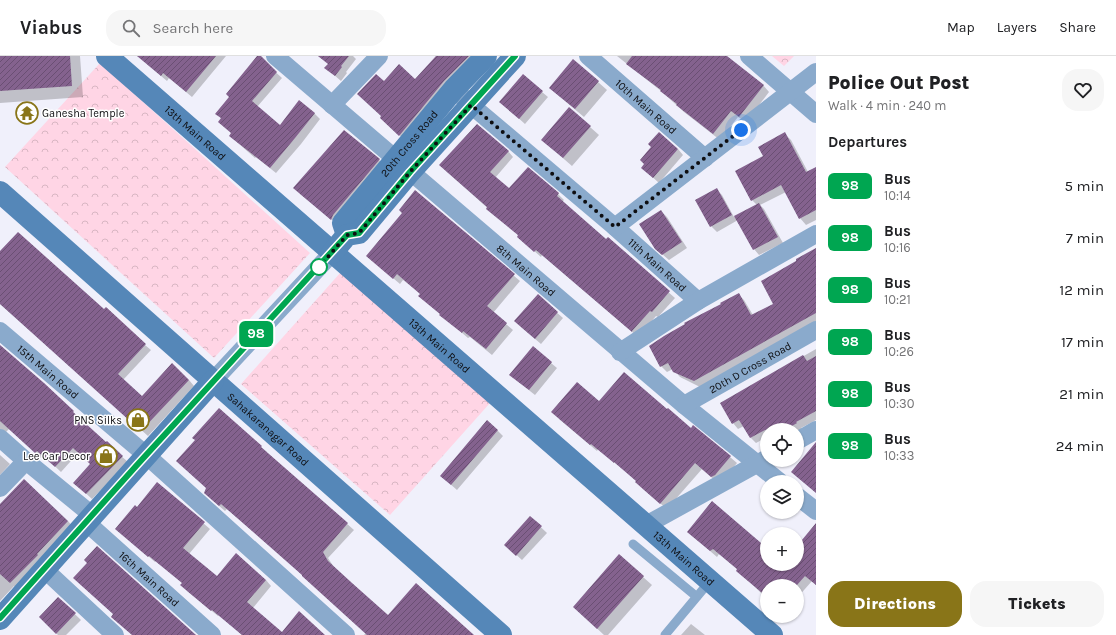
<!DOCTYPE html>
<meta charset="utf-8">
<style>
body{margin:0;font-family:Karla,sans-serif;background:#f6f6f6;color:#202124;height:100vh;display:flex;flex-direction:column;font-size:15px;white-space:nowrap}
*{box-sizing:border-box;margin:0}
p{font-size:13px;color:#757577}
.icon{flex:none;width:22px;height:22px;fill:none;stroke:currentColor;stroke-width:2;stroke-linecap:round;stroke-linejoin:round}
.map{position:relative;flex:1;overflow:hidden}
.panel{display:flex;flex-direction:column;background:#fff;width:300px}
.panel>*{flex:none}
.badge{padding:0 8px;border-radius:6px;font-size:14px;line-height:26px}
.controls{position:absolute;left:760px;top:367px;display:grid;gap:8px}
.controls a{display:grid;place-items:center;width:44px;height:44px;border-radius:50%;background:#fff;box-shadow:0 1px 3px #0004;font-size:20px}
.you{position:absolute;width:20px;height:20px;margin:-10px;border:3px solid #fff;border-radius:50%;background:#1a73e8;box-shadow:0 0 0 6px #1a73e833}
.map>.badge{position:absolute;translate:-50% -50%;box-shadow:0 0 0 2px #fff}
h2{padding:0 12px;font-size:15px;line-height:36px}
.round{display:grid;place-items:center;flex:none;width:42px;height:42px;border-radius:16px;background:#f6f6f6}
.headline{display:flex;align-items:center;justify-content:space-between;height:68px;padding:0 12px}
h1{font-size:19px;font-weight:800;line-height:30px}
.action{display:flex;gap:8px;margin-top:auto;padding:8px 12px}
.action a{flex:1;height:46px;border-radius:16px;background:#897518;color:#fff;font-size:16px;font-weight:800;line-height:46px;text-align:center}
.action a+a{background:#f6f6f6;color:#202124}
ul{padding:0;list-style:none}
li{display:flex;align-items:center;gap:12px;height:52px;padding:0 12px}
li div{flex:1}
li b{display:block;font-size:15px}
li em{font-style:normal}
li .badge{min-width:44px;font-weight:700;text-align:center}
header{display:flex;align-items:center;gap:24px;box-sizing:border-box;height:56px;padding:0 20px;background:#fff;border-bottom:1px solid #e0e0e0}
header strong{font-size:19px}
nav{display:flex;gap:22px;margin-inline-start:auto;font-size:14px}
.search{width:280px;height:36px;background:#f6f6f6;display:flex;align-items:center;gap:10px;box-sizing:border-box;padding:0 14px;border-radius:16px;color:#757577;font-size:15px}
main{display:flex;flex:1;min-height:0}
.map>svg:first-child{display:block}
.park{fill:url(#park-crowns)}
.shadow{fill:#0003}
.building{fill:url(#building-hatch)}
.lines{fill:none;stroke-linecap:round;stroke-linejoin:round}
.lane{stroke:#8aaacc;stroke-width:9}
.street{stroke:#8aaacc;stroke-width:18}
.secondary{stroke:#5587b8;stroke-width:22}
.line-casing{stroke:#fff;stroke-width:9}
.line{stroke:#00a651;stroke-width:6}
.walk{stroke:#0e0e11;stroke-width:4;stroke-dasharray:0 7.2}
.stop-dot{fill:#fff;stroke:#00a651;stroke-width:2}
.labels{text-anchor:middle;stroke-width:3;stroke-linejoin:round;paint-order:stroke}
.street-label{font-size:11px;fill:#0e0e11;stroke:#fefefe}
.poi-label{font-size:11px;fill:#0e0e11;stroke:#fefefe;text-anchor:end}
</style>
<header>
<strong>Viabus</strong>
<div class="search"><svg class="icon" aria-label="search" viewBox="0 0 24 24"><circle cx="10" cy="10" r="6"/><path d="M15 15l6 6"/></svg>Search here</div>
<nav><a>Map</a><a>Layers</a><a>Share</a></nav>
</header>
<main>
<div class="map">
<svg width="816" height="579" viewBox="0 0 816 579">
<defs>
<pattern id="park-crowns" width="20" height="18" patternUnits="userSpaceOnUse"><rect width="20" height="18" fill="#ffd5e5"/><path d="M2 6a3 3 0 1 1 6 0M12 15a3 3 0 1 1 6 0" fill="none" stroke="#d9b6c3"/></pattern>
<pattern id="building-hatch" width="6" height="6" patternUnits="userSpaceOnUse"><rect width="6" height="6" fill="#84628e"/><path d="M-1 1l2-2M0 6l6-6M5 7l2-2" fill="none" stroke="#6a4f73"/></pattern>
</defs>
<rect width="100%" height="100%" fill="#f0f0fb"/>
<path class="park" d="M772 0H794L784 10Z
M100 7 310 197 214 302 5 111Z
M341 216 490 347 390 459 241 328Z"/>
<path class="shadow" d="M0 0H80L83 41 0 47Z
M146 0H226L192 41 169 22 167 25 148 9Z
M258 0 282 22 257 51 280 70 314 57 320 63 301 88 276 117 256 101 255 102 230 80 232 78 222 63 216 57 230 41Z
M318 0H353L356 3 346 16 347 17 341 25 326 12 329 8Z
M437 0H479L405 84 387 68 384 26 415 24Z
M617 0H725L763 29 769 36 746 66 738 61 720 84 684 56 661 35Z
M598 26 607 34 584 61 559 40 550 32Z
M542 36 548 41 525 68 506 51Z
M590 71 599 79 572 110 542 84Z
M785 78 791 84 808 116 816 112V164L806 169 800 162 786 136 760 149 764 153 783 187 759 199 754 193 738 164 717 176 711 170 716 133 722 139 734 161 757 149 752 144 764 100Z
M678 93 683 99 659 127 648 117Z
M508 95 513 101 495 122 509 133 528 112 558 138 564 144 562 146 607 184 608 183 675 242 658 261 656 260 638 281 542 199 541 201 524 186 519 180 446 115Z
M379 104 385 109 337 168 300 138Z
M415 135 520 225 493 257 513 274 492 299 470 281 468 282 419 240 421 238 403 224 400 228 367 200 403 157Z
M661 155 667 161 687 192 669 204 662 198Z
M816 194V266L700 331 680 321 673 313 667 316 661 310 722 248 738 238 744 244 753 259 775 248Z
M0 197 104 255 151 294 123 324 142 341 189 324 194 330 148 380 0 248Z
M538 240 563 262 541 288 521 271Z
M0 290 43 328 73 356 78 362 128 406 92 443 80 432 91 408 79 396 61 416 43 399 41 402 9 373 5 377 0 379Z
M533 292 557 312 535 339 516 324Z
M816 293V364L801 372 802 373 797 376V374H767V381L756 387 751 382 744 370 738 373 733 367 721 347Z
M599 346 691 373 693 371 730 401 737 407 721 426 718 427 702 413 667 453 643 433 637 425 621 412 598 393 597 395 559 363Z
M497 374 503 380 457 434 441 420Z
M261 391 267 396V397L354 474 328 502 334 511 388 560 472 579H364L366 577 276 495 227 453 225 455 211 443Z
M0 399 10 408 0 419Z
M158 428 210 473 189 498 217 521 266 524 271 530 253 552 282 577 324 579H242L219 559 218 560 187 535 183 527 156 505 155 506 122 478 137 452Z
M0 450 68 465 73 471 16 532 14 530 0 545Z
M530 461 547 477 522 504 511 494Z
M688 476 767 493V508H797V492L816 477V529L812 525 797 542V530H767V543L738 514 719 498 717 501Z
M643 521 652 529 608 579H604L574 551Z
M58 542 81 564 66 579H58L40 561Z
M691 568 705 579H681Z"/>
<path class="building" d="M0 0H70L72 30 0 35Z
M137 0H216L186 36 163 17 161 20Z
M257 0H261L277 16 252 45 280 69 299 44 315 57 295 82 270 112 229 80 231 77 218 66 221 62 215 58 229 41 226 38Z
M318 0H349L341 10 342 11 335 20 324 12 328 8Z
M436 0H469L444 25 399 80 380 62 381 60 357 38 376 18 384 25 399 8 415 23Z
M632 0H727L764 29 739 61 731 55 713 78 676 49 677 48 660 35 661 34 626 8Z
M573 3 599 25 575 53 549 32Z
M523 18 543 35 519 63 499 46Z
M569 51 591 70 563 102 541 84Z
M477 68 509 95 490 116 509 132 528 111 559 137 557 140 606 183 608 181 670 235 652 256 650 255 632 275V276L536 194 534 196 517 181 518 179 486 153 487 151 439 109Z
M344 74 380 103 333 159 331 164 293 132Z
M659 76 678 93 653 122 641 112 644 108 640 104 651 91 648 88Z
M785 76 806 116 816 111V154L799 163 781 129 751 145 735 115 763 100 758 91Z
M717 132 732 159 710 171 695 144Z
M415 134 515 218 487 250 507 267 486 293 463 275 462 277 439 259 440 258 418 240 420 238 397 218 393 223 366 200 402 157 399 154Z
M759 147 778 181 753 194 734 160Z
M661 154 682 186 662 199 655 193 639 168Z
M18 176 104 253 106 251 146 288 118 318 142 340 172 307 189 324 141 375 0 248V195Z
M816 192V257L694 325 673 316 668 307 660 311 649 290 664 280 685 268 684 267 721 248 720 247 739 237 751 259 773 248 761 225 796 205V203Z
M538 238 558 256 535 283 514 265Z
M0 289 44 327 74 355 73 356 106 386 107 385 123 400 86 438 73 427 90 408 73 392 55 411 37 395 35 397 0 365Z
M533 290 552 306 529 334 509 319Z
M803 299 807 305 816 300V355L796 366 797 367 785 374H765L750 382 739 364 732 368 720 347Z
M624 316 667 353 668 352 691 372 693 369 731 400 715 419 711 421 695 407 660 448 635 426 636 425 614 406V407L591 388 590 389 551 356 577 326 599 345Z
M219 352 262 390 261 391 348 467 323 496 328 505 352 527 388 559 416 527 474 579H367L302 520V519L236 461 221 448 219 450 204 437 206 432 176 405 195 384 192 382Z
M487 364 498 374 451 429 440 420Z
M816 386V437L791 416Z
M24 423 68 465 37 498 38 499 10 527 0 518V448Z
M157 426 205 466 183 492 217 520 236 497 266 524 247 546 282 576 299 555 325 579H242L212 554 211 555 180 529 182 527 149 500 148 501 115 473 135 449 137 451Z
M712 445 767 492V508H797V490L816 467V529L805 520 796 530H767V541L736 515 737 513 713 493 710 495 687 476Z
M530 460 542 470 516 500 504 489Z
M97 490 196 579H132L111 561 113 558 73 522 87 507 84 504Z
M619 498 644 520 597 573 573 551Z
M58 541 76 557 56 578 39 561Z"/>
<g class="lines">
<path class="lane" d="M633 488 697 541
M665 579 710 525"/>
<g class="street">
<path id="s1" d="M275 0 684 349 780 426"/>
<path id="s2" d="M588 0 705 102"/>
<path d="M749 0 816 58"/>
<path id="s3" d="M454 33 471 49 615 171 698 245"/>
<path d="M332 49 379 0"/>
<path d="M615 171 816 16"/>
<path id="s4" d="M0 275 146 399 346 579"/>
<path d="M620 296 698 245 816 178"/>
<path d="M213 325 332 197"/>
<path id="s5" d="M684 349 816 274"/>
<path d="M0 382 26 405 92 459"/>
<path d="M797 385 816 374"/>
<path d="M0 432 26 405"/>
<path d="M797 440 816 455"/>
<path id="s6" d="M86 466 212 579"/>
<path d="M646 469 766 403"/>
<path d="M44 513 115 579"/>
</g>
<g class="secondary">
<path id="s7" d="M107 0 772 579"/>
<path id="s8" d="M0 136 501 579"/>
<path id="s9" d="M347 179 343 167 454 33 486 0"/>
<path d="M332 197 347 179 359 177 410 116 515 0"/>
<path d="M0 563 213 325"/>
</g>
</g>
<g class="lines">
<g class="line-casing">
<path id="line" d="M0 562 137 409 347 179 359 177 410 116 515 0"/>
</g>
<use href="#line" class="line"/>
<path class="walk" d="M319 211 347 179 359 177 410 116 471 49 615 171 741 74"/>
</g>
<defs>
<g id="temple-ring" transform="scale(1.15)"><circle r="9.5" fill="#fefefe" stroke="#897518" stroke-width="1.5"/><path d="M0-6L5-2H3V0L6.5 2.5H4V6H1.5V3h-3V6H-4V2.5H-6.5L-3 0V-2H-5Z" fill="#897518"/></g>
<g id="shop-ring" transform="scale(1.15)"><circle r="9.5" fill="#fefefe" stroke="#897518" stroke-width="1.5"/><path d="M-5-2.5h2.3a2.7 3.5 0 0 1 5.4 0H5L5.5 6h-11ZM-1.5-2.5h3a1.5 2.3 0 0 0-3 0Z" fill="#897518"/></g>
</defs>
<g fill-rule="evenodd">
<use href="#temple-ring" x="27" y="57"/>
<use href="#shop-ring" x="138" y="364"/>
<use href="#shop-ring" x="106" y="400"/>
</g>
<circle class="stop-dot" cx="319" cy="211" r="8"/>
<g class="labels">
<g class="street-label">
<text dy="4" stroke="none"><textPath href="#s2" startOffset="77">10th Main Road</textPath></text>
<text dy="4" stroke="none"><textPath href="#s7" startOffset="117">13th Main Road</textPath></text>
<text dy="4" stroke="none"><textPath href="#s9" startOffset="116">20th Cross Road</textPath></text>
<text dy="4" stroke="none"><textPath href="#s3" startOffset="269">11th Main Road</textPath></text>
<text dy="4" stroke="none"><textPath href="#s1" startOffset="330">8th Main Road</textPath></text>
<text dy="4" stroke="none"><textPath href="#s7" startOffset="441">13th Main Road</textPath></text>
<text dy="4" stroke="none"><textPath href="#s5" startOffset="76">20th D Cross Road</textPath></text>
<text dy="4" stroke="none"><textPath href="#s4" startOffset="63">15th Main Road</textPath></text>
<text dy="4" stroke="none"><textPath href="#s8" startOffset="358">Sahakaranagar Road</textPath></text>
<text dy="4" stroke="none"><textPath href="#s7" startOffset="765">13th Main Road</textPath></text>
<text dy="4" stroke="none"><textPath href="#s6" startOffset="85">16th Main Road</textPath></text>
</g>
<g class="poi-label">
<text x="42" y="61" text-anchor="start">Ganesha Temple</text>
<text x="122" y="368">PNS Silks</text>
<text x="90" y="404">Lee Car Decor</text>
</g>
</g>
</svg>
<div class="controls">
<a><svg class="icon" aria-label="locate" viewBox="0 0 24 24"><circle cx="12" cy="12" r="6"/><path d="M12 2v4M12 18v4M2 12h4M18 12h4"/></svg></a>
<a><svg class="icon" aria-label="layers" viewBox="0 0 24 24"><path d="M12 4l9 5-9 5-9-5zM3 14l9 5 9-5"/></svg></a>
<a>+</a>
<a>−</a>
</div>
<div class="you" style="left:741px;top:74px"></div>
<b class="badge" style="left:256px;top:278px;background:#00a651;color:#fff">98</b>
</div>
<section class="panel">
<div class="headline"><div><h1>Police Out Post</h1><p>Walk · 4 min · 240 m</p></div><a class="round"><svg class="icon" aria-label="heart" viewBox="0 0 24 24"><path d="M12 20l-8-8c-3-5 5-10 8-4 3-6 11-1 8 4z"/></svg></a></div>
<h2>Departures</h2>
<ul>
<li><span class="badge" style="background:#00a651;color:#fff">98</span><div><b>Bus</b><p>10:14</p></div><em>5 min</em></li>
<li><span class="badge" style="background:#00a651;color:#fff">98</span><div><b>Bus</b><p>10:16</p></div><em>7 min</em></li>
<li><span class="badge" style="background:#00a651;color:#fff">98</span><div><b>Bus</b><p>10:21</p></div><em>12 min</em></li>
<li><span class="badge" style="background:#00a651;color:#fff">98</span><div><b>Bus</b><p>10:26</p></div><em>17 min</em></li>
<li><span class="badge" style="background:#00a651;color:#fff">98</span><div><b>Bus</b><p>10:30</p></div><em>21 min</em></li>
<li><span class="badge" style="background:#00a651;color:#fff">98</span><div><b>Bus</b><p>10:33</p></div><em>24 min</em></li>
</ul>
<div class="action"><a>Directions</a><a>Tickets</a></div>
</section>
</main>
